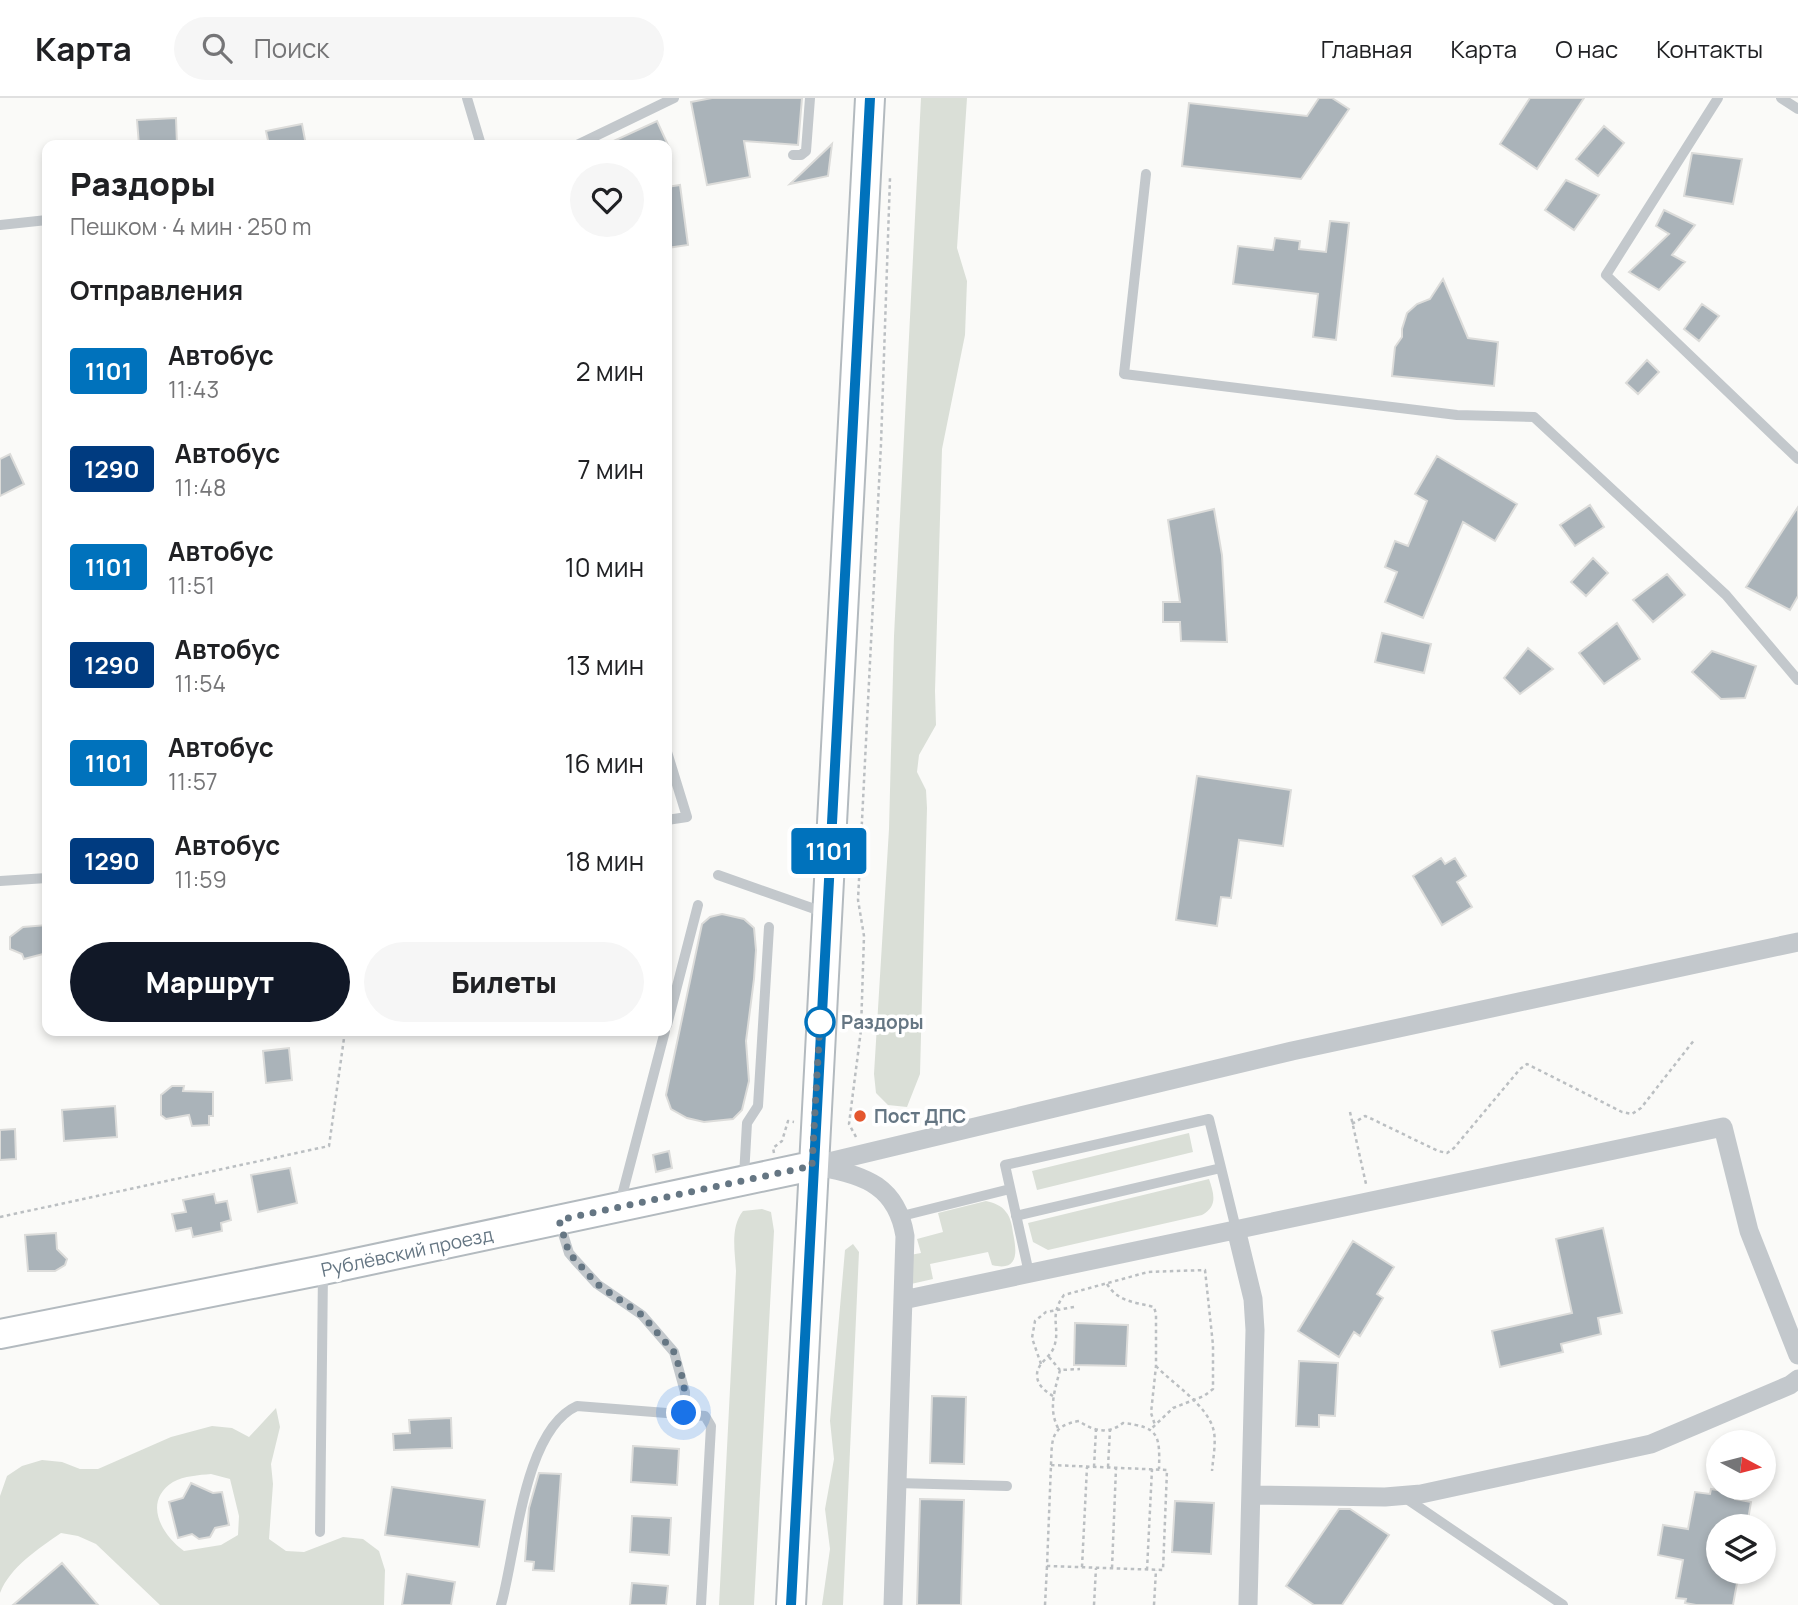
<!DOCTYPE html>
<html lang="ru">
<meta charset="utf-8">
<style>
body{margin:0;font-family:Manrope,sans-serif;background:#f6f6f6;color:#202124;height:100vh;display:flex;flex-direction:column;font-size:26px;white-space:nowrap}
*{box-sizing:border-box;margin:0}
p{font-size:23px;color:#757577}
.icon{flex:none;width:38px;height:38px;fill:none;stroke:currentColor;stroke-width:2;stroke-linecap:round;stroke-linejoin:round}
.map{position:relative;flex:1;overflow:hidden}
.drawer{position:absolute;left:42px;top:42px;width:630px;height:896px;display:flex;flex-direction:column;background:#fff;border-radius:14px;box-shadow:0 4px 10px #0003}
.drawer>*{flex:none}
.badge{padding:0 14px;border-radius:5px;font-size:24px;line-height:46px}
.needle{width:46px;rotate:97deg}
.buttons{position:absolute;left:1706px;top:1332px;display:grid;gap:14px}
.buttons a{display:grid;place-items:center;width:70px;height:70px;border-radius:50%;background:#fff;box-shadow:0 4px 10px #0003;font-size:35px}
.you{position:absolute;width:35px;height:35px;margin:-18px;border:5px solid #fff;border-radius:50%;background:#1a73e8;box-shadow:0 0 0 10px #1a73e833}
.map>.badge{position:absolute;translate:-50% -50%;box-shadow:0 0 0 4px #fff}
h2{padding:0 28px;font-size:26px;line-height:63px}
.round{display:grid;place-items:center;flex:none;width:74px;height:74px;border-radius:37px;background:#f6f6f6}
.summary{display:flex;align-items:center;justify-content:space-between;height:119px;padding:0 28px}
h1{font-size:33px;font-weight:800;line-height:52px}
.primary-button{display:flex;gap:14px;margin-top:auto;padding:14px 28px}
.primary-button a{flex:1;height:80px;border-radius:42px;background:#111827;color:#fff;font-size:28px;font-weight:800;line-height:80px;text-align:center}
.primary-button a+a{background:#f6f6f6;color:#202124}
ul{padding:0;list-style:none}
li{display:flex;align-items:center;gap:21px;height:98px;padding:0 28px}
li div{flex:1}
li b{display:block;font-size:26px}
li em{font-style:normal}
li .badge{min-width:77px;font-weight:700;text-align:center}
header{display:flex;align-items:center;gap:42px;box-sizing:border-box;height:98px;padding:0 35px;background:#fff;border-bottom:2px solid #e0e0e0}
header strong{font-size:33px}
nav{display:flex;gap:38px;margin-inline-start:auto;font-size:24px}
.search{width:490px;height:63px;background:#f6f6f6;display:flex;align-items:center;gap:18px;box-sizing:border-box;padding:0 24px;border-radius:38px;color:#757577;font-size:26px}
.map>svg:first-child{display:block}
.green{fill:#dadfd7;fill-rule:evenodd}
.building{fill:#aab3b9;stroke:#dcdcda;stroke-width:2}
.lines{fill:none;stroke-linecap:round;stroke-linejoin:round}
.secondary-casing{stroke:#b3babf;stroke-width:32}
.path{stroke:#bbbfc2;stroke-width:2.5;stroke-dasharray:3.5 3.5;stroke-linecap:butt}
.lane{stroke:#c3c8cc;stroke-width:10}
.street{stroke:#c3c8cc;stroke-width:19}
.secondary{stroke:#fff;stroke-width:28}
.line-casing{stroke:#fff;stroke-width:16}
.line{stroke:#0072bc;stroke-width:10}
.walk{stroke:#657683;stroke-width:7;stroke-dasharray:0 12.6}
.stop-dot{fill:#fff;stroke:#0072bc;stroke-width:3.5}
.poi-dot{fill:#e4572e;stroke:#fff;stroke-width:2.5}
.labels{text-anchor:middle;stroke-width:7;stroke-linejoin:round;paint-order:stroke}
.stop-label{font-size:19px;font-weight:bold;fill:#657683;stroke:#fff;text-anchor:start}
.poi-label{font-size:19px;font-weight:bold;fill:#657683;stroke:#fff;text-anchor:start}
.street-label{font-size:19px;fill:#657683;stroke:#fff}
</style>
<header>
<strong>Карта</strong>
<div class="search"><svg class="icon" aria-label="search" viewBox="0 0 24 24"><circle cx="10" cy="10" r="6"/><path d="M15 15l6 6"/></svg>Поиск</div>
<nav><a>Главная</a><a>Карта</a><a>О нас</a><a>Контакты</a></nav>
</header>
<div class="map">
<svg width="1798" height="1507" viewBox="0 0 1798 1507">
<rect width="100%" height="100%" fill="#fafaf8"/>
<path class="green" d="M921 0H967L957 150 967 183 965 237 942 351 935 593 936 627 919 657 917 674 926 692 927 710 920 976 907 1009 888 1007 876 995 874 976 889 731 894 538Z
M1189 1035 1193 1054 1037 1092 1032 1073Z
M1209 1081C1214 1096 1218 1108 1202 1117L1048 1152 1033 1144 1028 1125Z
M986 1103C994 1105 1001 1107 1006 1114 1011 1120 1012 1128 1013 1135 1017 1154 1019 1174 992 1167L988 1154 930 1166 933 1181 911 1186 910 1157 921 1155 917 1141 943 1134 938 1115Z
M762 1111 771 1114 774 1133 754 1507H719L736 1173C735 1154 730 1129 743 1113Z
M853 1146 859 1154 843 1507H822L830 1451 825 1411 834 1361 830 1323 845 1152Z
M276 1310 280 1329 271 1366 273 1386 269 1441 286 1453 304 1454 343 1439 363 1441 379 1453 385 1472 384 1507H160L96 1446 78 1438 61 1435C38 1451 10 1469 0 1495V1398L7 1378 22 1368 42 1362 62 1364 80 1371H98L171 1339 212 1328 232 1330 249 1339ZM211 1376 230 1381 239 1418 238 1437 221 1447 184 1453C162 1437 142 1404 173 1384 184 1378 199 1377 211 1376Z"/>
<path class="building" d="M712 0H802L798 47 744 43 750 79 707 87 691 4Z
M1319 0H1332L1349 11 1301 81 1182 68 1189 5 1307 18Z
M1530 0H1584L1537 71 1500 46Z
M176 20 177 47H139L137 22Z
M657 23 668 47H605Z
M302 26 306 47H269L266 33Z
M1604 28 1624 45 1598 78 1576 61Z
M832 46 828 78 790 86Z
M1692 55 1742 61 1733 106 1684 98Z
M1566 82 1599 97 1574 132 1545 112Z
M680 87 688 147 667 150V89Z
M1664 112 1695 127 1672 157 1685 164 1659 192 1629 174 1669 136 1656 128Z
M1330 123 1349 125 1336 242 1313 239 1318 196 1233 186 1238 148 1273 152 1275 140 1300 143 1299 151 1326 154Z
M1443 181 1468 240 1498 244 1494 288 1392 278 1395 249 1402 239V231L1407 215 1417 206 1430 201Z
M1702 206 1719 218 1699 243 1684 231Z
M1647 262 1659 274 1638 296 1626 285Z
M10 356 24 386 0 398V361Z
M1437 358 1517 406 1495 443 1463 424 1423 520 1385 504 1397 474 1385 469 1395 443 1408 448 1427 403 1415 396Z
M1590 407 1604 429 1575 448 1560 427Z
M1798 409V498L1790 512 1746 489Z
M1214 411 1222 457 1227 544 1181 543 1180 524H1163V504H1180L1168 422Z
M1593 460 1608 475 1586 498 1571 484Z
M1667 476 1685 497 1653 524 1633 502Z
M1617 525 1640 561 1604 586 1579 555Z
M1382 535 1431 546 1424 575 1375 564Z
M1528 550 1553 571 1520 596 1504 580Z
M1712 553 1756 568 1745 600 1721 601 1692 574Z
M1197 678 1291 692 1283 748 1239 742 1231 800 1221 799 1217 828 1176 822Z
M1441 760 1445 766 1455 760 1466 778 1457 784 1472 809 1442 827 1413 778Z
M722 816 744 821 754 830 756 852 754 881 746 943 749 983 742 1012 733 1021 704 1024 687 1020 671 1011 666 997 702 826 710 819Z
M47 827V855L24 861 22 856 10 851V839L23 829Z
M289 950 292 982 266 985 263 953Z
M172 988H184L183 993 213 994V1018H209V1027L192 1028 189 1017 166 1021 161 1017V997Z
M115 1008 117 1039 64 1043 62 1012Z
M15 1031 16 1061 0 1062V1032Z
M669 1053 672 1070 656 1074 653 1057Z
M290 1070 297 1105 258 1114 251 1077Z
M214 1096 216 1105 227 1103 231 1122 221 1125 222 1133 193 1139 191 1130 176 1133 172 1116 186 1114 183 1102Z
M1603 1130 1622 1215 1598 1220 1601 1236 1561 1246 1563 1254 1500 1269 1492 1233 1572 1215 1556 1141Z
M56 1135 57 1151 67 1161 65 1167 55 1173H28L25 1137Z
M1353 1143 1394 1169 1377 1196 1383 1200 1360 1238 1354 1234 1339 1259 1298 1233Z
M1075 1225 1128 1227 1126 1268 1074 1267Z
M1299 1263 1338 1265 1335 1318 1319 1317V1329L1296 1328Z
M932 1298 966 1299 964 1366 930 1365Z
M451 1320 452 1350 394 1352 393 1336 410 1335 409 1322Z
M633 1348 679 1351 677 1387 631 1384Z
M539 1375 561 1376 554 1473 533 1472 534 1464 525 1463 529 1410Z
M191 1385 213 1395 222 1394 229 1427 215 1430 210 1439 199 1441 192 1436 178 1440 169 1404 183 1400Z
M392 1389 485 1402 479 1449 385 1437Z
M1711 1391 1736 1395 1735 1401 1751 1404 1747 1428H1718V1474H1739L1733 1507H1696L1685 1505 1686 1501 1676 1500 1683 1462 1658 1457 1663 1427 1688 1431 1695 1394 1710 1396Z
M920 1401 964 1402 961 1507H917Z
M1175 1403 1214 1405 1211 1456 1172 1454Z
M1339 1411H1350L1389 1437 1342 1507H1314L1286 1488Z
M632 1418 671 1420 669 1457 630 1454Z
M62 1465 98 1507H13Z
M407 1476 455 1484 451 1507H402Z
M632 1485 668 1488 666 1507H630Z"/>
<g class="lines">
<g class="secondary-casing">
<path id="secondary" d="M0 1236 323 1172 812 1068
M791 1507 870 0"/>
</g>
<path class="path" d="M1350 1014 1366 1086
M1352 1026 1365 1018 1372 1021 1438 1053 1447 1055 1454 1050 1520 971 1527 966 1622 1014 1632 1016 1641 1010 1695 941
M856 1039 849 1026 861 932 864 838 858 802 881 346 890 80
M774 1055 773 1050 782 1043 788 1023 794 1024
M0 1119 329 1048 345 933
M1107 1186C1118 1204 1135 1204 1154 1209L1156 1216V1268L1151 1315 1155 1327
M1049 1259 1060 1272
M1041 1266 1032 1240 1035 1223 1046 1214 1074 1209
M1156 1268C1174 1287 1209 1308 1214 1334 1216 1346 1213 1361 1212 1373
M1053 1298C1045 1293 1037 1287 1037 1277 1037 1265 1050 1260 1054 1249 1061 1229 1048 1219 1064 1197L1148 1174 1205 1172 1213 1247V1291L1204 1298 1173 1310 1151 1331
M1058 1330C1048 1310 1055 1292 1060 1272L1080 1271
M1051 1367 1167 1372 1163 1472 1047 1468Z
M1051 1367C1052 1342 1050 1328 1079 1323 1093 1333 1108 1337 1123 1325 1159 1329 1160 1337 1159 1371
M1094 1369 1096 1332
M1108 1369 1110 1332
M1082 1469 1087 1369
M1112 1470 1116 1370
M1147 1472 1152 1371
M1045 1507 1047 1468
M1094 1507 1096 1470
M1154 1507 1156 1472"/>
<path class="lane" d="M467 0 481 47
M1718 0 1606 177 1798 361
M1781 0 1798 11
M577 47 674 0
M793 57H801L806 53 810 0
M1146 76 1124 276 1457 317 1534 319 1726 497 1798 582
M0 127 47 122
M667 654 687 719 667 722
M718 777 826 815
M0 783 47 780
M667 927 698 807
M744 1078 747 1025 758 1008 769 829
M620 1105 665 933
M902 1118 1010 1091
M1016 1118 1221 1070
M559 1123 569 1155 575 1162 597 1186 642 1217 674 1254 685 1294 684 1315
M1029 1175 1005 1067 1209 1021 1236 1131
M897 1385 1007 1388
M1404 1399 1563 1507
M320 1434 323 1173
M501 1507C516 1455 523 1332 577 1308L705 1318 711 1328 701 1507"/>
<path class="street" d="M812 1068 1292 953 1798 844
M820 1069C866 1077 897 1089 905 1138L893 1507
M1236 1131 1253 1201 1255 1232 1248 1507
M903 1202 1723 1029 1749 1133 1798 1257
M1251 1397 1385 1399 1421 1396 1651 1346 1790 1287 1798 1281"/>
<use href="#secondary" class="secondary"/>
</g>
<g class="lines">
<g class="line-casing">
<path id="line" d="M791 1507 870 0"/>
</g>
<use href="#line" class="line"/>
<path class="walk" d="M684 1315 685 1294 681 1274 674 1254 642 1217 597 1186 569 1155 559 1122 812 1068 820 924"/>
</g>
<circle class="stop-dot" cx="820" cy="924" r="14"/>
<circle class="poi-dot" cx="860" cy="1018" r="7"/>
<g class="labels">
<g class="stop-label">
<text x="841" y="931">Раздоры</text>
</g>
<g class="poi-label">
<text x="874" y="1025">Пост ДПС</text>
</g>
<g class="street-label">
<text transform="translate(407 1154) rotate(-12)" y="7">Рублёвский проезд</text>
</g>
</g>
</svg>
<div class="buttons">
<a><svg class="needle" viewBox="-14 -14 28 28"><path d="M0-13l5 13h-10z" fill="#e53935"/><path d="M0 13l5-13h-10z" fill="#757577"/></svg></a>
<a><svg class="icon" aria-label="layers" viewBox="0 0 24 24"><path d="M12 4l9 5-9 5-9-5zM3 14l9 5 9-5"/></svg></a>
</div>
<div class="you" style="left:684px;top:1315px"></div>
<b class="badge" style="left:829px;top:753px;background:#0072bc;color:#fff">1101</b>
<section class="drawer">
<div class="summary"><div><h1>Раздоры</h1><p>Пешком · 4 мин · 250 m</p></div><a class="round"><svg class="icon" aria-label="heart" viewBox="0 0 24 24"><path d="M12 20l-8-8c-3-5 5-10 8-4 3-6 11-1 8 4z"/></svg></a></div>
<h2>Отправления</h2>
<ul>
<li><span class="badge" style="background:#0072bc;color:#fff">1101</span><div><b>Автобус</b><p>11:43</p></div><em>2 мин</em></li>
<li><span class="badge" style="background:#003b80;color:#fff">1290</span><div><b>Автобус</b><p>11:48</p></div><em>7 мин</em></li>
<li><span class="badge" style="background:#0072bc;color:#fff">1101</span><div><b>Автобус</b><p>11:51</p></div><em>10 мин</em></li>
<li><span class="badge" style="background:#003b80;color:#fff">1290</span><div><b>Автобус</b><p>11:54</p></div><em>13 мин</em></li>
<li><span class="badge" style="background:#0072bc;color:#fff">1101</span><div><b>Автобус</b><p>11:57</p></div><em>16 мин</em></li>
<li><span class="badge" style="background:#003b80;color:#fff">1290</span><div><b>Автобус</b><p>11:59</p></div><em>18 мин</em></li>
</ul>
<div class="primary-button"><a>Маршрут</a><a>Билеты</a></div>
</section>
</div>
